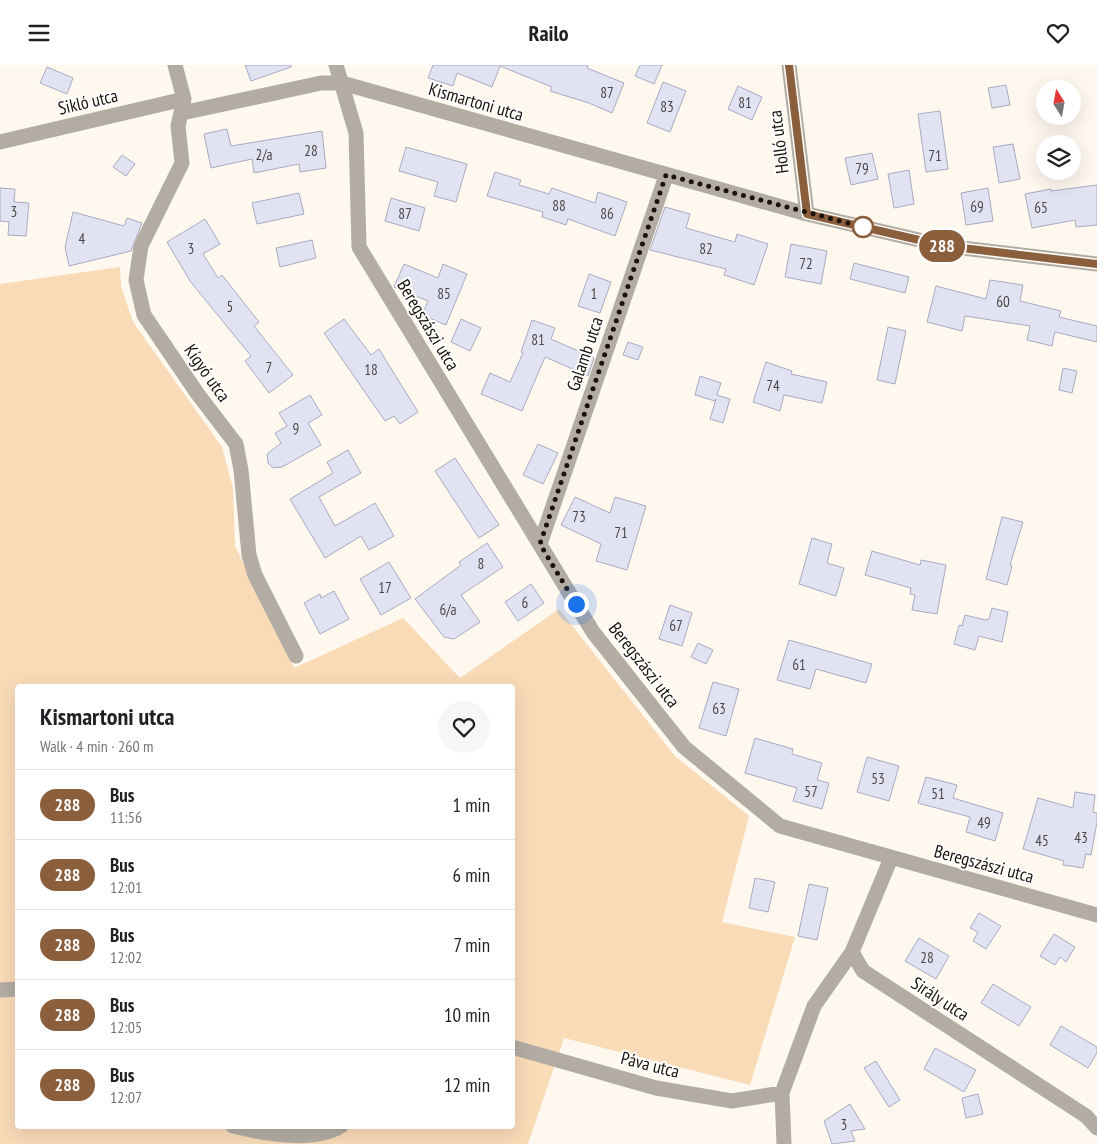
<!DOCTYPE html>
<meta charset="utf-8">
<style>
body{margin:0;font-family:"PT Sans Narrow",sans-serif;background:#f6f6f6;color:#202124;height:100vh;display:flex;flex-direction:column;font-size:19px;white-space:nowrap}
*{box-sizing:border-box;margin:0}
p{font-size:16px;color:#757577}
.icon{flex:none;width:28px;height:28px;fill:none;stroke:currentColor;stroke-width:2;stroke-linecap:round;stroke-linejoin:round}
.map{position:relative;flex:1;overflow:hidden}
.side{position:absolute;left:15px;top:619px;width:500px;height:445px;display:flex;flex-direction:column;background:#fff;border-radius:5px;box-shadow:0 5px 20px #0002}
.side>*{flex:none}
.badge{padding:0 10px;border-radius:16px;font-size:18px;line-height:32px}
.needle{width:32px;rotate:349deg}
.fabs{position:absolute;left:1036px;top:15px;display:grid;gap:10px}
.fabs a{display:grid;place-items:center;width:45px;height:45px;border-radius:50%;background:#fff;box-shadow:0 5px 20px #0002;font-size:25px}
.you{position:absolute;width:25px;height:25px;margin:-12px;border:4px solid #fff;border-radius:50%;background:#1a73e8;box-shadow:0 0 0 8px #1a73e833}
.map>.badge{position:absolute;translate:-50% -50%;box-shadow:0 0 0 2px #fff}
.round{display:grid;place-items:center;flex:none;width:52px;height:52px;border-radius:26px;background:#f6f6f6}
.head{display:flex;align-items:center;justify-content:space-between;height:85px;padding:0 25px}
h1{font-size:24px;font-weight:800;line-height:38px}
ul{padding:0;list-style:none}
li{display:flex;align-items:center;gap:15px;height:70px;padding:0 25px;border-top:1px solid #e0e0e0}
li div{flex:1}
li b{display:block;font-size:19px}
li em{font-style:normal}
li .badge{min-width:55px;font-weight:700;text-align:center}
header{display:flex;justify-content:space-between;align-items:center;height:65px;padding:0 25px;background:#fff;font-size:22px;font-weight:800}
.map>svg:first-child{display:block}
.green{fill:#f9dbb8;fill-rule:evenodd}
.building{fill:#e1e2f2;stroke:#a9aac2}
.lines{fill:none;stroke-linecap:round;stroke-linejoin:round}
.street{stroke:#b3aca3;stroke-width:15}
.line-casing{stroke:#fff;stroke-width:11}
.line{stroke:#8b5e3c;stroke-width:8}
.walk{stroke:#19130c;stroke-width:5;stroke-dasharray:0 9}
.stop-dot{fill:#fff;stroke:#8b5e3c;stroke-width:2.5}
.labels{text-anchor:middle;stroke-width:4;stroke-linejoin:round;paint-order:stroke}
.number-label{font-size:15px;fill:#4b4746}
.street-label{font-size:18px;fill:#19130c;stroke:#fff}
</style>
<header><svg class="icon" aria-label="menu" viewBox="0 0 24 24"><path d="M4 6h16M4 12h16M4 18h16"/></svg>Railo<svg class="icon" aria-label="heart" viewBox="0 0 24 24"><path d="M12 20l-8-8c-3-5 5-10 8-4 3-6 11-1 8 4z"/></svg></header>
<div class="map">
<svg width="1097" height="1079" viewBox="0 0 1097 1079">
<rect width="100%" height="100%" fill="#fff8ef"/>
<path class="green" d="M120 202 121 221 133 257 222 382 233 423 235 481 294 603 403 553 460 613 559 544 675 691 749 751 722 857 795 872 750 1020 564 973 528 1079H0V219ZM18 621H512V1061H18Z"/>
<path class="building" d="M245 0H291V2L251 16Z
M433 0H588L587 3 624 18 612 48 589 38 550 26 552 22 500 1 492 22 457 8 453 21 428 13Z
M640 0H662L654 19 635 11Z
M47 2 73 13 67 29 40 18Z
M663 17 686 26 670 67 647 58Z
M1006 20 1010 40 992 43 988 23Z
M738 21 762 32 752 55 728 44Z
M940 46 948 104 926 107 918 49Z
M227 64 231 81 322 66 326 103 300 107 299 99 254 108 252 94 211 103 204 69Z
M1013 79 1020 114 999 118 993 82Z
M406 82 467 99 456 137 434 131 438 117 399 106Z
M872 88 878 114 851 120 845 93Z
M122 90 135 99 126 111 113 102Z
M909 105 914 139 894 143 888 109Z
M495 107 521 115 519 120 549 129 552 123 595 138 598 127 627 137 615 171 568 154 566 160 542 152 543 147 487 131Z
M1097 120V160L1076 162 1075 155 1032 163 1025 129 1051 124V126Z
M0 123 15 124 14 137 29 138 26 171 8 170 9 157 0 156Z
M988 123 993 156 966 160 961 128Z
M299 128 304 149 257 159 252 138Z
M391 133 425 143 419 166 385 156Z
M665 142 690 149 686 163 735 177 737 169 768 179 754 220 724 210 726 204 650 185Z
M73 147 124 161 127 153 142 158 131 186 69 201 65 182Z
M205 154 220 179 203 189 218 213 222 210 259 257 254 261 293 310 269 328 245 296 251 291 190 216 167 177Z
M312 175 316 193 280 202 276 183Z
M791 179 827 186 821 219 785 212Z
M854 198 909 212 905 228 850 214Z
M404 199 438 213 443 199 467 209 446 260 422 250 428 236 394 222Z
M589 209 611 217 600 248 578 241Z
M990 215 1023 220 1020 236 1061 246 1059 252 1097 261V277L1055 267 1052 281 1027 275 1030 261 965 251 962 266 927 257 936 221 986 234Z
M344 254 371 290 379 284 418 347 400 359 394 351 385 356 324 268Z
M461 254 481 263 470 286 451 277Z
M532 255 555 263 551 274 594 293 588 311 545 292 522 346 481 329 490 308 510 317 523 288 521 287Z
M888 262 906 266 895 319 877 315Z
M628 277 643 282 638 295 623 290Z
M766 297 792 306 791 309 827 317 822 338 784 330 780 346 753 337Z
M1063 303 1077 306 1072 328 1059 325Z
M700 311 721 318 717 330 730 334 723 358 710 354 716 334 715 336 695 330Z
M310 330 322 350 308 358 321 380 282 402 273 403 268 398 267 389 281 378 275 368 287 361 279 348Z
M538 379 558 388 543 419 523 410Z
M348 385 361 408 319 432 335 461 375 438 394 471 369 485 361 471 325 493 290 434 333 408 327 397Z
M455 393 499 460 479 473 435 406Z
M575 432 610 448 615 432 646 441 627 505 596 496 601 479 561 460Z
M1002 452 1023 457 1010 500 1012 501 1007 520 986 514Z
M812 473 832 479 827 498 844 503 836 531 799 519Z
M487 478 503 502 461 530 480 557 454 574 444 572 415 534 461 500 459 497Z
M872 486 920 500 921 495 946 500 937 549 912 545 915 530 910 529 911 523 865 510Z
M389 497 411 533 381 550 360 514Z
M531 519 544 538 518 556 505 537Z
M334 526 349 554 320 569 304 538 320 529 321 533Z
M670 540 692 548 682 581 659 574Z
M992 543 1008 547 1002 577 979 571 975 585 954 579 959 560 962 561 965 550 986 555 989 554Z
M789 575 872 599 866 618 816 604 810 624 777 615Z
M698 578 713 585 706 599 691 592Z
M713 617 739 624 726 671 699 663Z
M755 673 793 684 792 689 822 698 817 715 829 718 822 744 793 736 797 723 745 708Z
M867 692 899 701 889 736 857 727Z
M926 712 957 720 953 733 1003 748 995 776 966 767 970 752 918 738Z
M1075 727 1095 730 1093 747 1097 748V757L1091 790 1086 789 1083 803 1063 800 1064 796 1023 784 1038 733 1073 743Z
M755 813 775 817 768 847 749 843Z
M809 819 828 823 817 875 798 871Z
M979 848 1001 861 986 884 973 876 978 867 970 863Z
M1054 869 1075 882 1066 897 1060 892 1055 900 1040 891Z
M919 873 949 891 936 914 905 896Z
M993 919 1031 942 1019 961 981 938Z
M1061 961 1097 982V988L1088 1003 1050 980Z
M935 983 976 1005 964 1027 924 1004Z
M876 996 900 1035 889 1042 864 1003Z
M978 1029 983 1049 966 1053 962 1033Z
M850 1039 865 1064 851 1066 855 1076 832 1079 824 1056Z"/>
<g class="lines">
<path class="street" d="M175 0 184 34 178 61 182 98 141 181 136 215 144 250 197 328 236 379 241 405 249 490 255 510 296 591
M336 0 356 68 359 182 593 567 684 682 780 761 1097 850
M789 0 807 149
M182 48 321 18H342L807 149 945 181 1097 199
M0 77 184 34
M540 479 666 111
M891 793 852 887 863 906 1086 1051 1097 1063
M0 925 18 924
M512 982 656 1023 732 1036 782 1028
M233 1061C266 1069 312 1078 341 1061
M784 1079 782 1028 814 941 852 887"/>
</g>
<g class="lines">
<g class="line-casing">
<path id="line" d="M789 0 807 149 945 181 1097 199"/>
</g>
<use href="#line" class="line"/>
<path class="walk" d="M576 539 540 479 666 110 863 162"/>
</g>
<circle class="stop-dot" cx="863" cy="162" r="10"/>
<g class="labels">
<g class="number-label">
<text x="607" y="33">87</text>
<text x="745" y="43">81</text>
<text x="667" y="47">83</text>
<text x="311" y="91">28</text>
<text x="264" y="95">2/a</text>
<text x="935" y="96">71</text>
<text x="862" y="109">79</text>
<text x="559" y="146">88</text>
<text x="977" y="147">69</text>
<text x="1041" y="148">65</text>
<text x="14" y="152">3</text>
<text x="405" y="154">87</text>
<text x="607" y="154">86</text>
<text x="82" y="179">4</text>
<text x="191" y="189">3</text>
<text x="706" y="189">82</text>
<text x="806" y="204">72</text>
<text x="444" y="234">85</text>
<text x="594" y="234">1</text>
<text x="1003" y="242">60</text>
<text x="230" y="247">5</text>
<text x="538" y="280">81</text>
<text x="269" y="308">7</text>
<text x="371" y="310">18</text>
<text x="773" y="326">74</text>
<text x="296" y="369">9</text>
<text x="579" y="457">73</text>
<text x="621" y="473">71</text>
<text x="481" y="504">8</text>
<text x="385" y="528">17</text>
<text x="525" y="543">6</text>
<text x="448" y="550">6/a</text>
<text x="676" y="566">67</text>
<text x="799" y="605">61</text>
<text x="719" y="649">63</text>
<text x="878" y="719">53</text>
<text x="811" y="732">57</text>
<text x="938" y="734">51</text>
<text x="984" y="763">49</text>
<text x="1081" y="778">43</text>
<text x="1042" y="781">45</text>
<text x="927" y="898">28</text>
<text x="844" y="1065">3</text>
</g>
<g class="street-label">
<text transform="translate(88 37) rotate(-13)" y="6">Sikló utca</text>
<text transform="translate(476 37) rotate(16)" y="6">Kismartoni utca</text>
<text transform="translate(779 77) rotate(-97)" y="6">Holló utca</text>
<text transform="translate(428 260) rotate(59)" y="6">Beregszászi utca</text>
<text transform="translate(585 289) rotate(-71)" y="6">Galamb utca</text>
<text transform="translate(207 308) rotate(55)" y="6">Kígyó utca</text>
<text transform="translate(644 600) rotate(52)" y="6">Beregszászi utca</text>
<text transform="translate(984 799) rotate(15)" y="6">Beregszászi utca</text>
<text transform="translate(940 934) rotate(33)" y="6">Sirály utca</text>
<text transform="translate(650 1000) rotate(14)" y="6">Páva utca</text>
</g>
</g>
</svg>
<div class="fabs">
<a><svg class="needle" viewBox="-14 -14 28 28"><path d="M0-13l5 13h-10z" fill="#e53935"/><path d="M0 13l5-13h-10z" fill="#757577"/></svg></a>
<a><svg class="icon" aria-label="layers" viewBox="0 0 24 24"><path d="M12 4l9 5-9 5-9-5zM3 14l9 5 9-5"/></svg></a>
</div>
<div class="you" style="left:576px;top:539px"></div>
<b class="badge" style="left:942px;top:181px;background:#8b5e3c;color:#fff">288</b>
<section class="side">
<div class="head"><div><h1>Kismartoni utca</h1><p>Walk · 4 min · 260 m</p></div><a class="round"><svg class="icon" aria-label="heart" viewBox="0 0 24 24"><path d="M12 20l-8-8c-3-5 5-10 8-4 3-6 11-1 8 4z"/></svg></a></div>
<ul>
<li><span class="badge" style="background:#8b5e3c;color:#fff">288</span><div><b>Bus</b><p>11:56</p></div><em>1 min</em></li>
<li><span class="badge" style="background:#8b5e3c;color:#fff">288</span><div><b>Bus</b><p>12:01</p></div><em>6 min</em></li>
<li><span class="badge" style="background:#8b5e3c;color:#fff">288</span><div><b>Bus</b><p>12:02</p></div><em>7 min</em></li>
<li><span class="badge" style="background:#8b5e3c;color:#fff">288</span><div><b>Bus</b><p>12:05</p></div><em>10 min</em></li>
<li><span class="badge" style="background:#8b5e3c;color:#fff">288</span><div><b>Bus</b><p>12:07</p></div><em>12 min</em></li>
</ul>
</section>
</div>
